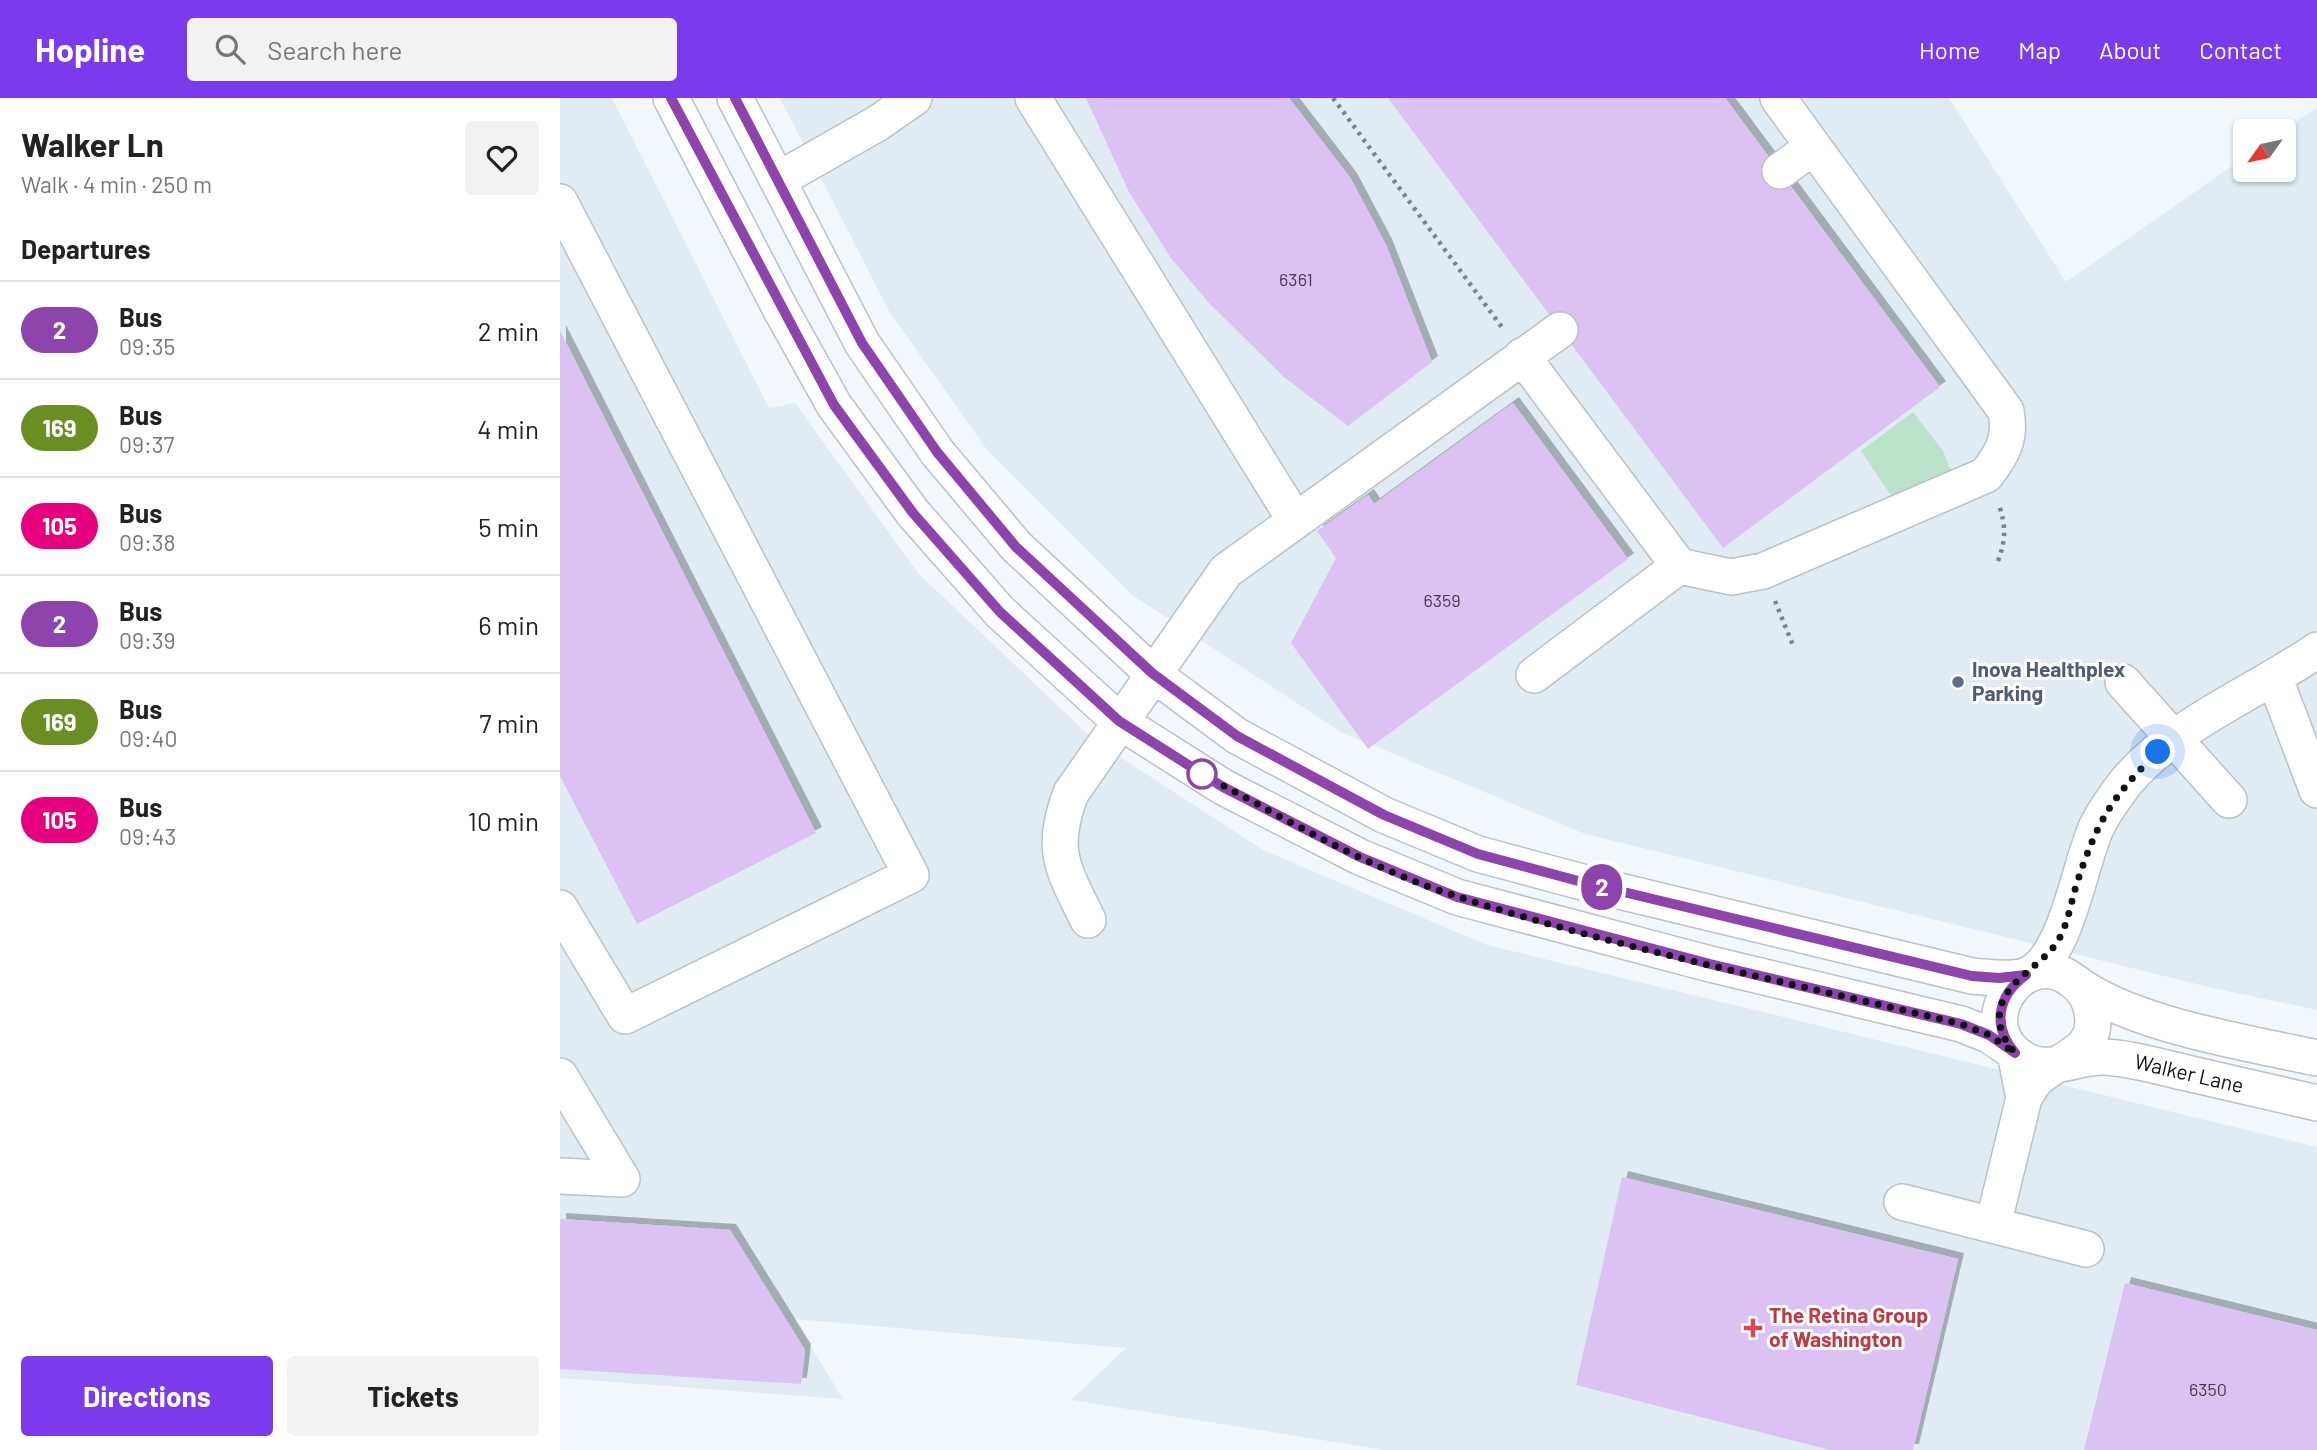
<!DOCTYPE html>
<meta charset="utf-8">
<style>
body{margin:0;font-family:Barlow,sans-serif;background:#f2f2f2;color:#222;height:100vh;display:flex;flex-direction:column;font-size:26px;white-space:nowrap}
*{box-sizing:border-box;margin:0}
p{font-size:23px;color:#767676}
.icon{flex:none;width:38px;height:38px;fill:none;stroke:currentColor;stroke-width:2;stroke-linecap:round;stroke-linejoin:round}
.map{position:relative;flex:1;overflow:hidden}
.sheet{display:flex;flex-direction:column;background:#fff;width:560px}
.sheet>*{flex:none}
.badge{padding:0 14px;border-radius:23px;font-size:24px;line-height:46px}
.needle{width:46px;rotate:237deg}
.buttons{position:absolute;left:1673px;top:21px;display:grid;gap:14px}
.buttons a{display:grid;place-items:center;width:63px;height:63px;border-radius:7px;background:#fff;box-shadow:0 2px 5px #0004;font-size:35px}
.you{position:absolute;width:35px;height:35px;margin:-18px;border:5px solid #fff;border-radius:50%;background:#1a73e8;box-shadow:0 0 0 10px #1a73e833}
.map>.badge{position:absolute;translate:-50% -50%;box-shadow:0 0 0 4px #fff}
h2{padding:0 21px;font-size:26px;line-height:63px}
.round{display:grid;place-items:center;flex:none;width:74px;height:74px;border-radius:7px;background:#f2f2f2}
.summary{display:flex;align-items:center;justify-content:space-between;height:119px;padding:0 21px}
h1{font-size:33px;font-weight:700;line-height:52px}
.primary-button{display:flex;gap:14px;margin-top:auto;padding:14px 21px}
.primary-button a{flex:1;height:80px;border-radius:7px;background:#7c3aed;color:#fff;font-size:28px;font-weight:700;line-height:80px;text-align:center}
.primary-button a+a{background:#f2f2f2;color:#222}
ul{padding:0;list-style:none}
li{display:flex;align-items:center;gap:21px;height:98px;padding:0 21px;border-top:2px solid #e0e0e0}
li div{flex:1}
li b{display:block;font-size:26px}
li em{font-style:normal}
li .badge{min-width:77px;font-weight:700;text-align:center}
header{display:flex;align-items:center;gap:42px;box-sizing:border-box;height:98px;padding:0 35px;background:#7c3aed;color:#fff}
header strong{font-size:33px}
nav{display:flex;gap:38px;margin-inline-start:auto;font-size:24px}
.search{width:490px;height:63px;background:#f2f2f2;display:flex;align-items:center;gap:18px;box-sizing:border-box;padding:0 24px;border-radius:7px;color:#767676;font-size:26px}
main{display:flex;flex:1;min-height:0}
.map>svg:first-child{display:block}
.built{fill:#e0ebf4}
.green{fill:#bbe2cb}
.building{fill:#dcc2f2;filter:url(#shadow)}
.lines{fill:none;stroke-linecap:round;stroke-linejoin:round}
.minor-casing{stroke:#bcc1c5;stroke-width:38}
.path{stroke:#808386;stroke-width:4.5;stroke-dasharray:3.5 5;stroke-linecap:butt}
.minor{stroke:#fff;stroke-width:35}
.line-casing{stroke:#fff;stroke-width:16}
.line{stroke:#8e44ad;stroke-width:10}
.walk{stroke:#101213;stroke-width:7;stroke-dasharray:0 12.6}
.service-dot{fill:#5c6f8a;stroke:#fff;stroke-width:2.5}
.stop-dot{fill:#fff;stroke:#8e44ad;stroke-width:3.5}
.health-dot{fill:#e0444e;stroke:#fff;stroke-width:2.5}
.labels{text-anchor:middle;stroke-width:6;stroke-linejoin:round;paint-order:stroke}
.number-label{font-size:18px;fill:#433e4b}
.service-label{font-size:21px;font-weight:bold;fill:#4e5e75;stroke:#fff;text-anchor:start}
.street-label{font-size:21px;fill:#101213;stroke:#fff}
.health-label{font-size:21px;font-weight:bold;fill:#be3a42;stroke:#fff;text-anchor:start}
</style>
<header>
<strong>Hopline</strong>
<div class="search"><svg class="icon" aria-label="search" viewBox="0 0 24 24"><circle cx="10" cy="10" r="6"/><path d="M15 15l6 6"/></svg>Search here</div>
<nav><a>Home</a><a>Map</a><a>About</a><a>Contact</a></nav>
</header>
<main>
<section class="sheet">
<div class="summary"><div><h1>Walker Ln</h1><p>Walk · 4 min · 250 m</p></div><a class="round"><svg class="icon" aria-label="heart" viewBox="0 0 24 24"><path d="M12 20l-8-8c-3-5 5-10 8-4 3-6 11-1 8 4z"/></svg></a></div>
<h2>Departures</h2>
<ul>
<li><span class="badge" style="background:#8e44ad;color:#fff">2</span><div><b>Bus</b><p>09:35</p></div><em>2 min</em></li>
<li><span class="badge" style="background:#6b8e23;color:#fff">169</span><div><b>Bus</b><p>09:37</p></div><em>4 min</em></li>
<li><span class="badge" style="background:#e6007e;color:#fff">105</span><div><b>Bus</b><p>09:38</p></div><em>5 min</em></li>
<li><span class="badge" style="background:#8e44ad;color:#fff">2</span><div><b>Bus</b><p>09:39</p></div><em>6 min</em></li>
<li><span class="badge" style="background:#6b8e23;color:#fff">169</span><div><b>Bus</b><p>09:40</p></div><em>7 min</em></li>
<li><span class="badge" style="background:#e6007e;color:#fff">105</span><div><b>Bus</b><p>09:43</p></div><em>10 min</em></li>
</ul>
<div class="primary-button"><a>Directions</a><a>Tickets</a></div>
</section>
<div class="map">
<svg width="1757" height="1352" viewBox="0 0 1757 1352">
<defs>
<filter id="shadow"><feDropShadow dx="6" dy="-6" stdDeviation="0" flood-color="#0004"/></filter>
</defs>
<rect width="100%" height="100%" fill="#f2f7fb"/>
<path class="built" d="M0 0H52L209 310 235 305 358 475 534 642 703 752 927 847 1757 1049V1352H824L511 1302 566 1250 234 1221 283 1301 0 1280Z
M220 0H1389L1506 184 1685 59V72H1724L1723 33 1757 9V912L1653 890 1025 736 781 634 572 497 428 353 329 213Z"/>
<path class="green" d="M1353 314 1383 353 1392 376 1332 399 1301 353Z"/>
<path class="building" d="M526 0H729L791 81 826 147 872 264 788 328 724 279 648 204 611 160 569 94Z
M828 0H1165L1380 289 1163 450Z
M0 233 256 735 77 826 0 678Z
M953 305 1068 461 808 651 731 545 776 460 757 433 808 397 814 406Z
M1062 1079 1398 1161 1353 1352H1270L1016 1287Z
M0 1121 170 1132 245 1252 241 1286 0 1271Z
M1565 1185 1757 1232V1352H1524Z"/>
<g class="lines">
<g class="minor-casing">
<path id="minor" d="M111 0 221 212 274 307 353 415 440 514 559 623 663 689 800 759 897 799 1150 866 1401 926 1429 937 1455 955 1464 1000 1433 1127
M175 0 302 245 377 354 456 448 592 575 677 638 824 717 918 756 1022 784 1412 878C1428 879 1449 883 1465 878 1507 863 1519 765 1537 728 1544 714 1556 697 1566 684 1617 624 1694 596 1757 552
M473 0 735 422
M1220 73 1253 49
M218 82 318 25 354 0
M0 104 351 777 65 918 0 810
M962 258 1119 468 1171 479 1203 473 1426 377C1443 355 1451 341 1446 313L1218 0
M974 577 1119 468
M1715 581 1757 692
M1563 584 1669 702
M528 822C503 771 489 752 511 695L666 473 1000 232
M1515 884C1569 926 1688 945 1757 960
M0 978 62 1081 0 1078
M1464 1000C1468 994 1471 987 1476 982 1498 960 1540 955 1532 914 1530 901 1524 891 1513 883 1464 843 1405 928 1465 962 1489 976 1518 958 1543 959 1571 960 1600 969 1627 975 1670 985 1714 995 1757 1005
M1342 1104 1526 1151"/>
</g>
<path class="path" d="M773 0 944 232
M1438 463C1446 442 1446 428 1439 407
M1215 503 1234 550"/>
<use href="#minor" class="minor"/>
</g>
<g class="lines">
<g class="line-casing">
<path id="line" d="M111 0 274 307 353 415 440 514 559 623 663 689 800 759 897 799 1150 866 1401 926 1429 937 1455 955C1432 928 1437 898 1466 877L1439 880 1412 878 1022 784 918 756 824 717 677 638 592 575 456 449 377 354 302 245 175 0"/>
</g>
<use href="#line" class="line"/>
<path class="walk" d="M642 676C724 720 809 771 899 799 1063 852 1234 885 1401 926L1429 937 1455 955C1444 942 1437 929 1440 912 1446 880 1486 867 1500 839 1508 824 1511 805 1516 788 1536 726 1550 700 1598 654"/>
</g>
<circle class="service-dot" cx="1398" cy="584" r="7"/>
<circle class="stop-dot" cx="642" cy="676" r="14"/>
<path class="health-dot" d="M1189.5 1219.5h7v7h7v7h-7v7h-7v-7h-7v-7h7z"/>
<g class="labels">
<g class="number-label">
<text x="736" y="188">6361</text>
<text x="882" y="509">6359</text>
<text x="1648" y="1298">6350</text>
</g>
<g class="service-label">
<text x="1412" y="579">Inova Healthplex<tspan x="1412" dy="24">Parking</tspan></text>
</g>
<g class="street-label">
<text transform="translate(1629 976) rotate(13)" y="7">Walker Lane</text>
</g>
<g class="health-label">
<text x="1209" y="1225">The Retina Group<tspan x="1209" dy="24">of Washington</tspan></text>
</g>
</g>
</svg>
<div class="buttons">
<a><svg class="needle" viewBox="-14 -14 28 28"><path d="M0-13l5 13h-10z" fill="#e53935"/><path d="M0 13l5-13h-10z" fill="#767676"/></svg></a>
</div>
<div class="you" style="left:1598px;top:654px"></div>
<b class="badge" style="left:1042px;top:789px;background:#8e44ad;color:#fff">2</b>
</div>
</main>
